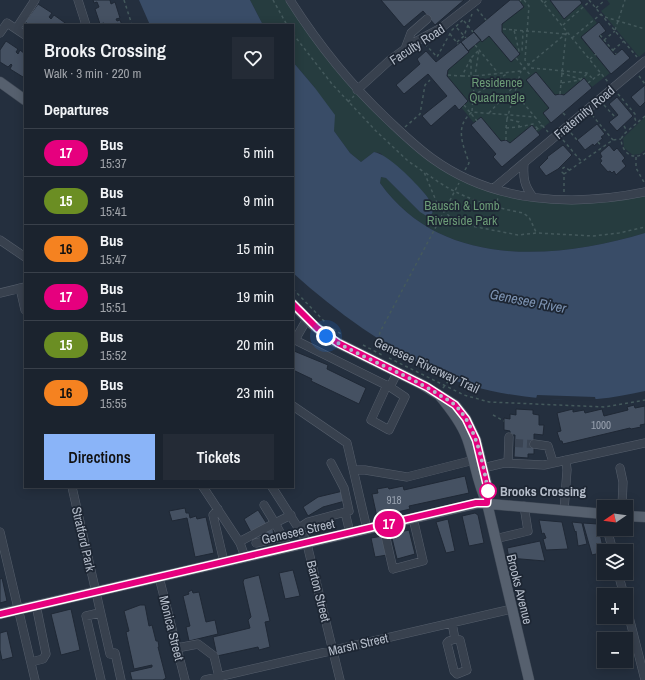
<!DOCTYPE html>
<meta charset="utf-8">
<style>
body{margin:0;font-family:"Archivo Narrow",sans-serif;background:#242b36;color:#f1f3f6;height:100vh;display:flex;flex-direction:column;font-size:15px;white-space:nowrap}
*{box-sizing:border-box;margin:0}
p{font-size:13px;color:#a0a4aa}
.icon{flex:none;width:22px;height:22px;fill:none;stroke:currentColor;stroke-width:2;stroke-linecap:round;stroke-linejoin:round}
.map{position:relative;flex:1;overflow:hidden}
.drawer{position:absolute;left:24px;top:24px;width:270px;height:464px;display:flex;flex-direction:column;background:#1b232e;border-radius:0px;box-shadow:0 2px 10px #0003,0 0 0 1px #39404a}
.drawer>*{flex:none}
.badge{padding:0 8px;border-radius:13px;font-size:14px;line-height:26px}
.needle{width:26px;rotate:257deg}
.tools{position:absolute;left:597px;top:500px;display:grid;gap:8px}
.tools a{display:grid;place-items:center;width:36px;height:36px;border-radius:0px;background:#1b232e;box-shadow:0 2px 10px #0003,0 0 0 1px #39404a;font-size:20px}
.you{position:absolute;width:20px;height:20px;margin:-10px;border:3px solid #fff;border-radius:50%;background:#1a73e8;box-shadow:0 0 0 6px #1a73e833}
.map>.badge{position:absolute;translate:-50% -50%;box-shadow:0 0 0 2px #fff}
h2{padding:0 20px;font-size:15px;line-height:36px}
.round{display:grid;place-items:center;flex:none;width:42px;height:42px;border-radius:0px;background:#242b36}
.overview{display:flex;align-items:center;justify-content:space-between;height:68px;padding:0 20px}
h1{font-size:19px;font-weight:600;line-height:30px}
.cta{display:flex;gap:8px;margin-top:auto;padding:8px 20px}
.cta a{flex:1;height:46px;border-radius:0px;background:#8ab4f8;color:#111;font-size:16px;font-weight:600;line-height:46px;text-align:center}
.cta a+a{background:#242b36;color:#f1f3f6}
ul{padding:0;list-style:none}
li{display:flex;align-items:center;gap:12px;height:48px;padding:0 20px;border-top:1px solid #39404a}
li div{flex:1}
li b{display:block;font-size:15px}
li em{font-style:normal}
li .badge{min-width:44px;font-weight:700;text-align:center}
.map>svg:first-child{display:block}
.green{fill:#263c3f}
.water{fill:#394c67}
.pier{fill:#242f3e}
.building{fill:#455162;stroke:#1f2835}
.lines{fill:none;stroke-linecap:round;stroke-linejoin:round}
.minor-tunnel{stroke:#3a4453;stroke-width:8;stroke-dasharray:8 4;stroke-linecap:butt}
.minor-casing{stroke:#565f6c;stroke-width:9}
.major-casing{stroke:#414a57;stroke-width:11}
.path{stroke:#44595c;stroke-width:1.5;stroke-dasharray:3 3;stroke-linecap:butt}
.minor{stroke:#38414e;stroke-width:8}
.major{stroke:#56606e;stroke-width:10}
.path-bridge{stroke:#44595c;stroke-width:1.5;stroke-dasharray:3 3;stroke-linecap:butt}
.line-casing{stroke:#fff;stroke-width:9}
.line{stroke:#e6007e;stroke-width:6}
.walk{stroke:#b4bcc9;stroke-width:4;stroke-dasharray:0 7.2}
.stop-dot{fill:#fff;stroke:#e6007e;stroke-width:2}
.labels{text-anchor:middle;stroke-width:3.5;stroke-linejoin:round;paint-order:stroke}
.number-label{font-size:11px;fill:#98a1af}
.street-label{font-size:13px;fill:#b4bcc9;stroke:#1d2633}
.park-label{font-size:13px;fill:#6b9a76;stroke:#1d2633}
.stop-label{font-size:13px;font-weight:bold;fill:#b4bcc9;stroke:#1d2633;text-anchor:start}
.water-label{font-size:14px;font-style:italic;fill:#7c92b1;stroke:#1d2633}
</style>
<div class="map">
<svg width="645" height="680" viewBox="0 0 645 680">
<rect width="100%" height="100%" fill="#242f3e"/>
<path class="green" d="M250 0H285C315 46 342 81 382 120 396 134 411 148 427 160 491 206 570 211 645 196V233C555 260 441 269 380 183L381 177 386 178 420 212 433 211 426 195 380 153 374 152 361 162 350 153 334 131 315 88 293 62V25H263Z
M519 0H550L564 18 581 4 597 23 581 38 610 73 592 87 584 78 564 95 560 94 555 95 536 72 526 80 549 108 543 113 550 122 538 132 532 125 510 143 506 140 501 141 481 117 474 123 461 107 468 101 447 76 448 70 481 40 483 41 489 36 511 62 520 54 502 32V24L524 7Z
M607 0H645V52L639 57 601 11 610 4Z
M645 117V150L640 154 633 155 624 148 623 138Z"/>
<path class="water" d="M139 0H250L263 25H150Z
M293 62 315 88 335 115 334 131 350 153 361 162 374 152C388 154 415 182 425 194 429 198 431 205 433 211L430 218 420 212 386 178 381 177 380 183C441 269 555 260 645 233V391C629 394 613 398 597 399 552 403 480 394 440 374 386 347 337 313 293 273Z"/>
<path class="pier" d="M537 395 595 397 596 401 536 399Z"/>
<path class="building" d="M93 0H110L111 4 115 2 120 18 116 19 117 21 120 20 122 25H103L104 23 100 24 95 9 99 7 97 2 94 3Z
M381 0H464L435 25 423 11 404 27Z
M510 0H519L524 7 502 24V32L520 54 511 62 489 36 482 42 473 31Z
M550 0H580L582 3 564 19Z
M38 4 52 13 49 17 51 19 54 15 68 25H30L25 22Z
M599 22 606 31 599 36 615 55 622 49 630 58 611 74 581 37Z
M474 32 481 40 468 51 461 42Z
M6 41 18 49 16 52 18 54 20 50 25 54V74L23 77 10 69 12 65 11 64 8 67 0 62V50Z
M461 42 469 52 448 70 447 76 468 101 459 110 455 105 431 126 422 116 447 96 428 74 404 94 396 85 420 64 417 59 426 51 436 62Z
M536 72 555 95 560 94 564 95 584 78 592 88 551 123 543 113 549 108 526 80Z
M645 85V102L640 107 631 97Z
M617 97 633 116 617 131 609 122 618 115 609 104Z
M481 117 501 141 506 140 510 143 532 125 540 135 502 167 493 157 496 154 471 125Z
M597 124 605 134 601 137 603 138 594 146 593 144 585 150 577 140Z
M563 145 572 155 558 169 546 176 539 167 548 158 547 157Z
M609 145 614 151 617 148 625 158 622 161 626 166 616 175 614 171 612 173 610 171 608 172 600 163 602 161 600 158 602 157 600 153Z
M294 351 328 365 327 369 366 388 359 404 311 381 312 379 293 370Z
M634 405 635 408 645 406V424L640 425 641 427 631 429 630 428 563 444 562 441H560L557 432 561 431 557 413 573 409V412L584 410 585 413 602 409 604 416 628 410 627 407Z
M516 409 533 410V414L539 415V425H544L543 435 534 434V454H528V458L514 457 515 435H510V431L504 430V418L510 419V414L516 415Z
M465 476 469 493 409 506 410 509 377 517 372 494 378 493 377 489 388 487 389 489 403 486 404 490Z
M343 491 345 501 323 507 308 516 303 507 318 497Z
M185 508 186 513H189L190 518 196 516 197 519 206 517 214 553 195 557 187 518 172 521 169 511Z
M258 510 267 524 252 534 244 519Z
M475 513 478 515 484 543 469 546 462 516Z
M448 519 455 551 446 553 436 522Z
M539 520 562 522 568 549 546 550 543 539 546 538 544 533 542 534Z
M572 522 582 523 587 544 578 546 576 531 575 532Z
M583 523 598 524 604 552 592 555Z
M273 529 274 537 266 539 264 531Z
M409 530 415 554 397 559 391 534Z
M383 536 387 555 375 557 371 538Z
M540 541 545 561 509 558 507 548Z
M293 570 300 596 285 599 279 573Z
M259 575 270 621 265 622 270 647 259 650 258 647 217 656 213 637 250 628 248 620 251 617 243 582 244 579Z
M2 578 7 601 0 603V579Z
M192 590 193 593 199 592 206 622 215 620 218 634 189 641 186 627 190 626 183 596 189 594 188 592Z
M140 605H145L149 626 152 625 156 641H158L159 647H158L166 678 163 680H132L130 672 152 667V665L134 669 126 632 129 631 124 611Z
M71 609 80 650 61 655 51 614Z
M7 631 13 657 2 660 0 650V633Z"/>
<g class="lines">
<path class="minor-tunnel" d="M515 443 534 444"/>
<g class="minor-casing">
<path id="minor" d="M78 0 86 25
M290 0C318 44 349 83 387 119 402 133 416 147 433 159 494 203 573 207 645 192
M16 29 35 0
M0 33 7 23 25 35
M405 49 411 33 427 19
M357 90 390 60 413 43 441 28 477 0
M524 163C523 177 524 186 533 197
M494 188 645 61
M0 240 25 257
M20 288 25 310
M0 293 25 287
M293 339 390 387 405 397 389 430 371 420 387 385
M295 340 307 319
M390 387 397 373
M293 406 347 443 367 529
M534 444 548 446 553 462
M508 463 509 437
M483 468 504 463 544 465 645 443
M620 468 623 482 622 507
M354 470H365L407 477 474 460
M72 487 110 654 115 653 121 680
M203 487 240 543 245 557
M272 487 306 540 340 680
M264 505 275 523 291 515
M218 509 213 515 224 562
M564 511 567 470 566 460
M345 512 350 533
M383 525 393 569 423 561 413 518
M299 528 308 522 349 511 344 488 331 463
M607 529 613 551
M0 532 35 680
M495 539 528 531 524 506
M239 542 275 523 288 547
M256 543 282 537
M618 573 624 595
M159 577 185 680
M626 605 645 680
M99 613 86 616 101 680
M452 623 455 639 449 641 447 643 454 671 457 674 467 670 460 640 455 639
M177 648 198 644 214 656 219 677
M31 662 43 659 46 654 36 605
M205 680 512 609"/>
</g>
<g class="major-casing">
<path id="major" d="M0 82 25 100
M293 304 312 324 332 340 423 385 455 405 466 419 476 440 487 485 488 497
M439 395C450 408 461 422 467 438 475 460 477 483 487 503L529 680
M626 516 645 517
M0 614 479 503 604 514"/>
</g>
<path class="path" d="M124 0 132 25
M273 0 287 25
M524 0 529 6 525 60 531 68 587 73 593 79
M541 0 608 82
M589 0 637 57
M520 1 521 0
M544 3 548 0
M596 8 605 0
M477 9 486 20
M605 17 645 29
M464 21 473 32
M563 25 590 1
M457 28 466 38
M503 29 514 30 519 51H522L523 31
M514 30 566 34
M615 30 625 0
M293 34 332 84 376 131 408 161 424 172 437 203 451 218 461 224 518 235 537 233 593 236 619 233 645 227
M450 34 458 44
M600 35 616 54
M572 38 601 14
M604 40 615 31
M457 42 464 36 472 14
M425 44 437 57 452 30 464 19
M475 45 498 73
M613 50 624 41
M516 58 531 76
M590 59 596 54
M448 75 462 76 471 58V76H475L479 50 471 58
M462 76H470
M639 76 645 84
M580 80 587 74
M561 83 566 34
M588 83 601 73
M515 93 535 117
M560 94 561 83 580 80V79L561 73
M618 94 635 114V119L637 123
M473 96 508 73
M348 102 354 96
M464 105 477 121
M604 105 615 117
M472 111 475 76 521 71 568 32
M489 113 516 84
M563 113 567 117
M592 115 613 140
M645 116 624 134 621 139C622 153 633 161 645 153
M624 126 627 131
M405 127 420 114 425 85 430 80
M519 127 533 124 538 129
M506 128 507 119
M536 130 542 125
M571 133 577 140
M506 140V128L519 127V122L507 119 521 71
M563 140 581 161
M598 142 602 147
M636 157V168L645 184
M465 170 469 163C463 144 454 127 472 112L535 117 548 132
M426 173C455 196 487 206 523 213L529 217 536 232
M564 174 562 172 563 168 565 167 569 170
M564 192V174L613 140 621 139
M447 206 459 183
M495 207 498 198
M293 289 325 322
M333 329 343 335
M363 345 382 355
M389 358 464 395 489 402 605 407 645 400
M443 388 449 380 446 379
M493 415 504 421"/>
<use href="#minor" class="minor"/>
<use href="#major" class="major"/>
<path class="path-bridge" d="M446 379 386 350C380 345 378 340 380 332L447 206"/>
</g>
<g class="lines">
<g class="line-casing">
<path id="line" d="M0 614 476 503H487L488 490 476 440 466 419 455 405 427 387 338 343 317 328 293 304"/>
</g>
<use href="#line" class="line"/>
<path class="walk" d="M326 336C362 358 402 372 438 394 445 399 452 401 458 408 477 430 483 463 488 491"/>
</g>
<circle class="stop-dot" cx="488" cy="491" r="8"/>
<g class="labels">
<g class="number-label">
<text x="601" y="429">1000</text>
<text x="394" y="504">918</text>
</g>
<g class="street-label">
<text transform="translate(417 44) rotate(-33)" y="5">Faculty Road</text>
<text transform="translate(584 112) rotate(-40)" y="5">Fraternity Road</text>
<text transform="translate(427 365) rotate(25)" y="5">Genesee Riverway Trail</text>
<text transform="translate(298 531) rotate(-13)" y="5">Genesee Street</text>
<text transform="translate(84 539) rotate(77)" y="5">Stratford Park</text>
<text transform="translate(520 589) rotate(76)" y="5">Brooks Avenue</text>
<text transform="translate(319 591) rotate(76)" y="5">Barton Street</text>
<text transform="translate(172 628) rotate(76)" y="5">Monica Street</text>
<text transform="translate(358 644) rotate(-13)" y="5">Marsh Street</text>
</g>
<g class="park-label">
<text x="497" y="87">Residence<tspan x="497" dy="15">Quadrangle</tspan></text>
<text x="462" y="210">Bausch &amp; Lomb<tspan x="462" dy="15">Riverside Park</tspan></text>
</g>
<g class="stop-label">
<text x="500" y="496">Brooks Crossing</text>
</g>
<g class="water-label">
<text transform="translate(528 301) rotate(11)" y="5">Genesee River</text>
</g>
</g>
</svg>
<div class="tools">
<a><svg class="needle" viewBox="-14 -14 28 28"><path d="M0-13l5 13h-10z" fill="#e53935"/><path d="M0 13l5-13h-10z" fill="#a0a4aa"/></svg></a>
<a><svg class="icon" aria-label="layers" viewBox="0 0 24 24"><path d="M12 4l9 5-9 5-9-5zM3 14l9 5 9-5"/></svg></a>
<a>+</a>
<a>−</a>
</div>
<div class="you" style="left:326px;top:336px"></div>
<b class="badge" style="left:389px;top:524px;background:#e6007e;color:#fff">17</b>
<section class="drawer">
<div class="overview"><div><h1>Brooks Crossing</h1><p>Walk · 3 min · 220 m</p></div><a class="round"><svg class="icon" aria-label="heart" viewBox="0 0 24 24"><path d="M12 20l-8-8c-3-5 5-10 8-4 3-6 11-1 8 4z"/></svg></a></div>
<h2>Departures</h2>
<ul>
<li><span class="badge" style="background:#e6007e;color:#fff">17</span><div><b>Bus</b><p>15:37</p></div><em>5 min</em></li>
<li><span class="badge" style="background:#6b8e23;color:#fff">15</span><div><b>Bus</b><p>15:41</p></div><em>9 min</em></li>
<li><span class="badge" style="background:#f58220;color:#111">16</span><div><b>Bus</b><p>15:47</p></div><em>15 min</em></li>
<li><span class="badge" style="background:#e6007e;color:#fff">17</span><div><b>Bus</b><p>15:51</p></div><em>19 min</em></li>
<li><span class="badge" style="background:#6b8e23;color:#fff">15</span><div><b>Bus</b><p>15:52</p></div><em>20 min</em></li>
<li><span class="badge" style="background:#f58220;color:#111">16</span><div><b>Bus</b><p>15:55</p></div><em>23 min</em></li>
</ul>
<div class="cta"><a>Directions</a><a>Tickets</a></div>
</section>
</div>
